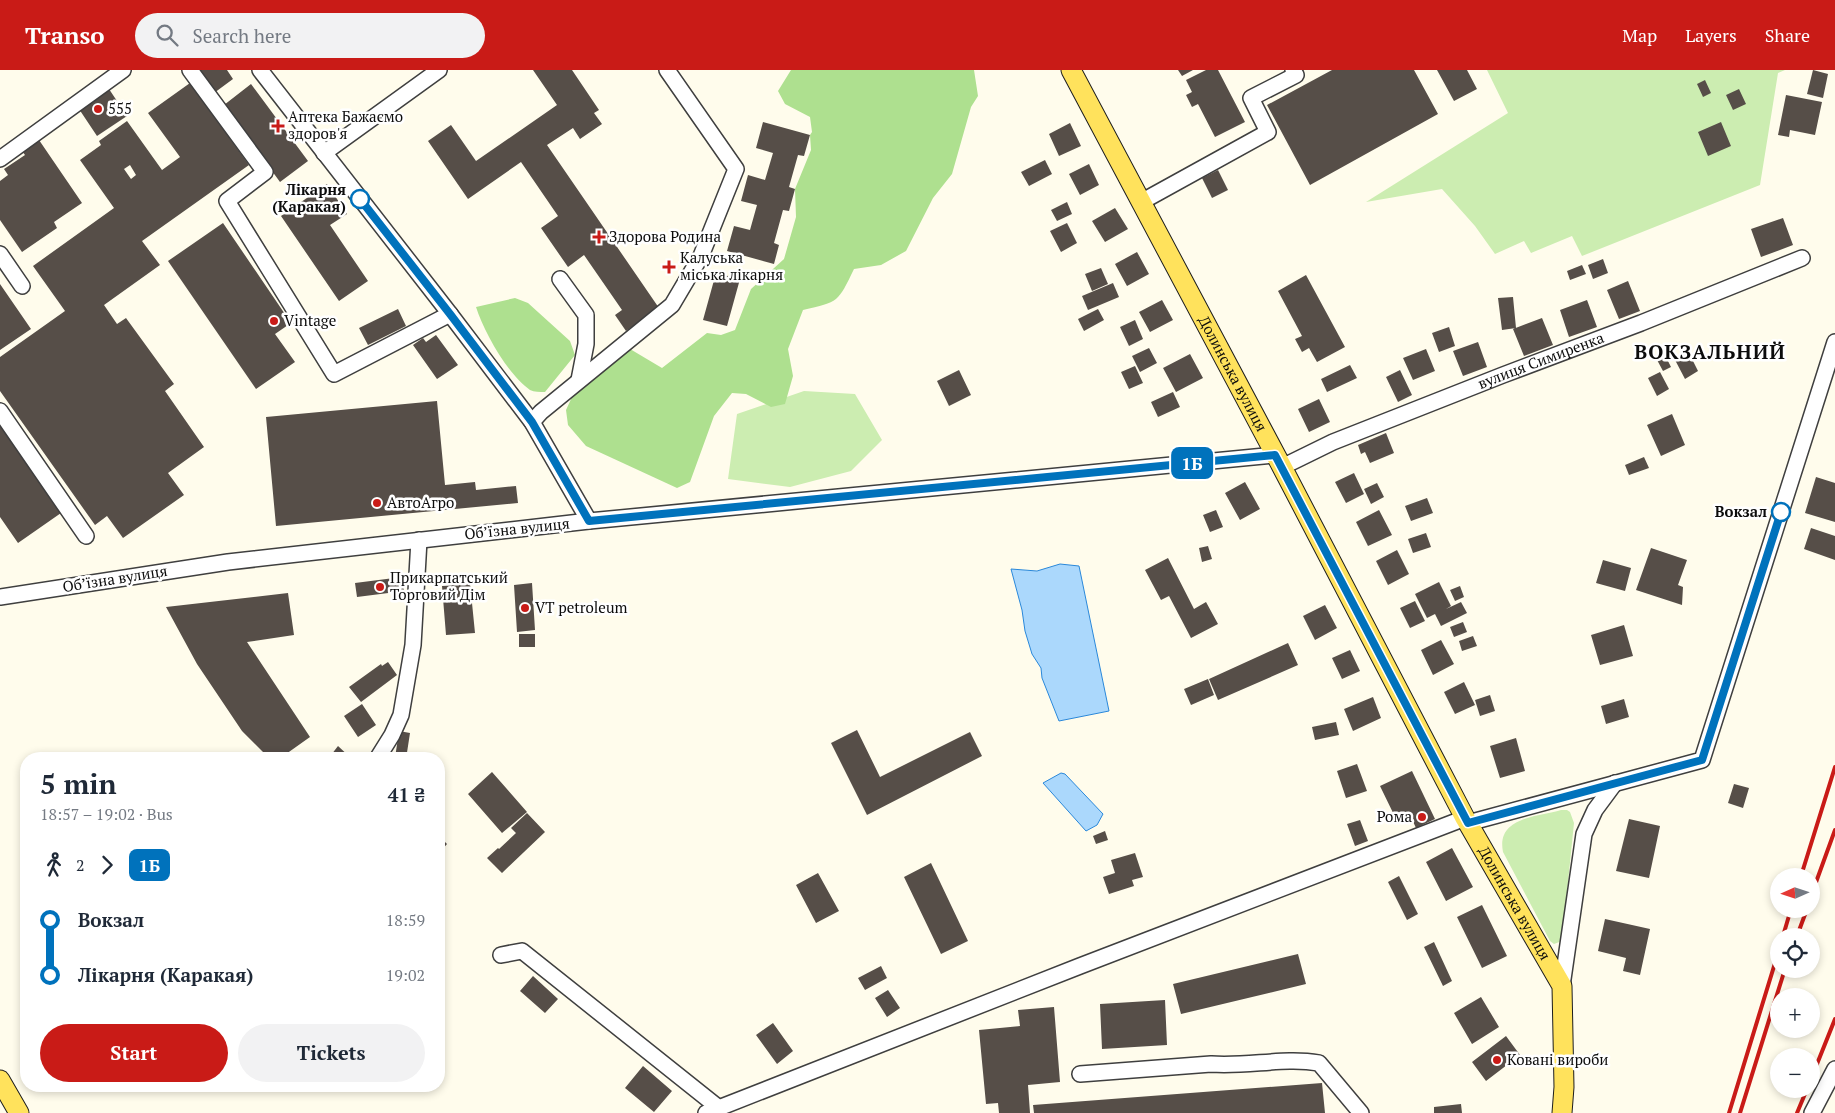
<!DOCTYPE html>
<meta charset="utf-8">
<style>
body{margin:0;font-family:"PT Serif",serif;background:#f2f2f3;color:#1f2937;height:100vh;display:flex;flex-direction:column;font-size:19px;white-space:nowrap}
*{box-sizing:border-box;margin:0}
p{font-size:16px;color:#747a83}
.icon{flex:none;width:28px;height:28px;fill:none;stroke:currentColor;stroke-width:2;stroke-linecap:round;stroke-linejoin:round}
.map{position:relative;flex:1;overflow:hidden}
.details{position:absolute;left:20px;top:682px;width:425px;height:340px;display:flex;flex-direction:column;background:#fff;border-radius:20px;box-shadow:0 2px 8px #0003}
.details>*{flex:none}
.badge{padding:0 10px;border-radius:8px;font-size:18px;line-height:32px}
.needle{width:32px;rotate:267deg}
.tools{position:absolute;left:1770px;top:798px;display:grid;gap:10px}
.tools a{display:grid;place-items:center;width:50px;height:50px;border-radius:50%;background:#fff;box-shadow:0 2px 8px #0003;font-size:25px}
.map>.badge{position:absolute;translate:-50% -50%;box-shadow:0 0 0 2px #fff}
.legs{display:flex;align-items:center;gap:8px;height:55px;padding:0 20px;font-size:16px}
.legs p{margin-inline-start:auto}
.headline{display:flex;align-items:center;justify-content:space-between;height:85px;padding:0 20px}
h1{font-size:28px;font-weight:800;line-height:38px}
.cta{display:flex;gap:10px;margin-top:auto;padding:10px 20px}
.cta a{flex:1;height:58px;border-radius:30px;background:#c91b17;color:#fff;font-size:20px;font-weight:800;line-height:58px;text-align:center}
.cta a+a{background:#f2f2f3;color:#1f2937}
ul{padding:0 20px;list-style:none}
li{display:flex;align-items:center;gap:18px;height:55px;font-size:19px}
li i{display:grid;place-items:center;width:8px;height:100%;margin:0 6px;background:currentColor}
li i::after{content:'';width:12px;height:12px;margin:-6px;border:4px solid;border-radius:50%;background:#fff}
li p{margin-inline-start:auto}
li:first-child i{background:linear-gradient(#0000 50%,currentColor 0)}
li:last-child i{background:linear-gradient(currentColor 50%,#0000 0)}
header{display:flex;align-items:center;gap:30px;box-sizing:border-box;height:70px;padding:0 25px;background:#c91b17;color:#fff}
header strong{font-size:24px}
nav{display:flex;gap:28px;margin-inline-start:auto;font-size:18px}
.search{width:350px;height:45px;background:#f2f2f3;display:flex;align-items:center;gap:12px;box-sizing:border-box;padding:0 18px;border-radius:28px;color:#747a83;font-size:19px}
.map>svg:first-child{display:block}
.green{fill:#ccedb1}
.forest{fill:#aee08f}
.water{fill:#abd8fc;stroke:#2a88da}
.building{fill:#564e48;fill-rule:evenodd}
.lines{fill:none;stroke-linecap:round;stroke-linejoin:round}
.minor-casing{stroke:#3f3f3f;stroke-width:18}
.major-casing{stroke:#1d1d1d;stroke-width:21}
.minor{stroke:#fff;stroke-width:15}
.major{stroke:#ffe25c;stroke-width:19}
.rail{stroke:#c91b17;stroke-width:4}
.line-1-casing{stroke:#fff;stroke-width:11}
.line-1{stroke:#0072bc;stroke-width:8}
.poi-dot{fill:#c91b17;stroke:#fff;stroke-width:2}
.stop-1-dot{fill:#fff;stroke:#0072bc;stroke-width:2.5}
.labels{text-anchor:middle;stroke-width:5;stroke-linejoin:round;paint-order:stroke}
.poi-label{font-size:15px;fill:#0c0c0c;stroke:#fff;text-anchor:start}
.stop-label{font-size:15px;font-weight:bold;fill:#0c0c0c;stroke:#fff;text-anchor:end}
.street-label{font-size:15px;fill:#0c0c0c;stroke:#fff}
.district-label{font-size:20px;font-weight:bold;letter-spacing:1px;fill:#0c0c0c;stroke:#fff}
</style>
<header>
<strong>Transo</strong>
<div class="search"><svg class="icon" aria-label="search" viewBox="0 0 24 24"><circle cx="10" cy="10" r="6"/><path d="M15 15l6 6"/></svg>Search here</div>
<nav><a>Map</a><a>Layers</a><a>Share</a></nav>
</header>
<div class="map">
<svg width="1835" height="1043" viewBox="0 0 1835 1043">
<rect width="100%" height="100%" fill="#fffcec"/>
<path class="green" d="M1487 0H1785L1778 3 1760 115 1582 186 1572 166 1531 183 1524 171 1495 184 1475 156 1442 119 1366 132 1508 43Z
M804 321 855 324 882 370 851 401 790 417 728 409 737 344Z
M1561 740H1567L1570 742 1574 753 1562 871 1554 874 1550 871 1503 782C1496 747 1537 747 1561 740Z"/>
<path class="forest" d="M791 0H974L978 26 971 37 952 104 933 128 906 181 881 195 854 199C838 232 839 232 803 240L788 279 793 306 785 334 771 337 746 324 732 323 714 346 690 412 677 418 586 376 568 355 566 340 572 327 625 276 662 298 707 263 721 265 735 260 751 219 784 189 796 147 795 119 811 80 810 65 812 62 810 47 785 34 778 21Z
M515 228 528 233 570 271 575 285 545 322C540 322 534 322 530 320 508 305 484 262 476 237Z"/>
<path class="water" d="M1060 494 1079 496 1109 641 1059 651 1042 608 1041 598 1032 584 1025 561 1022 540 1011 499 1037 501Z
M1061 703 1065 704 1103 744 1097 755 1086 761 1043 713Z"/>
<path class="building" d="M196 0H227L233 9 214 23Z
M533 0H572L599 40 594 43 602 54 580 69 573 58 547 75 659 238 626 261 615 245 622 240 584 185 568 197 541 158 558 146 521 92 468 129 428 71 451 55 476 91 557 35Z
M1178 0H1193L1182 6Z
M1206 0H1218L1245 52 1215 67 1198 34 1192 37 1186 25 1192 22 1186 10Z
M1332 0H1414L1438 44 1310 115 1267 35Z
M1437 0H1467L1477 19 1454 31Z
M1813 0 1828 4 1823 28 1807 24Z
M1705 10 1711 23 1703 27 1697 14Z
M190 13 249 95 142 171 160 195 104 235 117 254 126 248 174 314 165 321 204 377 168 403 184 425 123 468 107 446 95 455 0 321V287L65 241 33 196 114 138 80 90 101 75 99 71 127 51 162 100 180 87 148 43ZM130 95 136 105 131 109 124 99Z
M251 14 308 91 280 112 224 35Z
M109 19 127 46 97 66 79 39Z
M1739 19 1746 34 1733 40 1726 25Z
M1786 25 1822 32 1815 65 1790 60 1789 67 1778 65Z
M763 52 810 65 804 86 798 85 789 117 795 119 789 141 783 140 774 173 779 175 774 194 727 181 734 156 750 160 757 135 741 131 748 105 765 110 773 83 756 78Z
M1721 52 1731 76 1708 86 1698 62Z
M1070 53 1081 76 1059 86 1049 64Z
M39 70 82 133 54 152 57 158 22 182 0 150V111L8 105 4 99 25 85 22 81Z
M1045 90 1052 104 1029 116 1021 102Z
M1089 94 1099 115 1080 125 1069 104Z
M1218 100 1228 120 1212 128 1202 108Z
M327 114 347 144 330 155 368 211 339 231 281 146Z
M1067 132 1072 144 1057 151 1051 140Z
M1115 138 1128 159 1105 172 1092 151Z
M1783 148 1793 175 1761 187 1751 159Z
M223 153 291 253 275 264 295 292 256 319 168 191Z
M1067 153 1077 173 1061 182 1050 161Z
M1137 182 1149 204 1127 216 1115 194Z
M1603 189 1608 203 1593 209 1588 195Z
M1582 195 1586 204 1570 210 1567 201Z
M1101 198 1108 214 1092 221 1085 204Z
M716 203 740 209 727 256 703 250Z
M1306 205 1345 277 1317 292 1309 278 1302 282 1295 269 1302 266 1278 221Z
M1628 211 1640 241 1619 249 1607 220Z
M1113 213 1119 227 1088 240 1082 226Z
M0 214 31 259 0 280Z
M1513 227 1516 258 1502 260 1498 228Z
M1162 230 1173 250 1150 262 1139 242Z
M1587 230 1597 257 1569 267 1560 240Z
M398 239 406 256 368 275 359 258Z
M1098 239 1104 250 1084 261 1078 249Z
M1542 248 1553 275 1524 286 1513 259Z
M1135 250 1143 269 1129 276 1120 257Z
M1449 257 1455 276 1439 282 1432 263Z
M436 265 458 295 437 309 413 275 423 268 426 272Z
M1478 272 1487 297 1463 306 1453 281Z
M1149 278 1157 293 1140 302 1132 286Z
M1426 279 1435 301 1413 310 1403 288Z
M1688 281 1698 301 1685 309 1674 288Z
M1664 283 1671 297 1663 301 1656 288Z
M1190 284 1203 308 1176 322 1163 298Z
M1350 295 1357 308 1327 322 1321 309Z
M1135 296 1143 313 1129 319 1121 302Z
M959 300 971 325 949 336 937 311Z
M1400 300 1412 325 1398 332 1386 307Z
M1660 302 1669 319 1657 326 1648 308Z
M1173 322 1180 337 1158 347 1151 332Z
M1319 329 1330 352 1309 362 1298 339Z
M437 331 445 415 475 412 476 420 516 416 518 433 276 456 266 347Z
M1672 344 1685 375 1661 386 1647 355Z
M0 355 61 443 18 473 0 447Z
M1386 363 1394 383 1370 393 1365 382 1361 384 1358 375Z
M1644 387 1649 398 1629 405 1625 395Z
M1354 403 1364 424 1346 433 1335 412Z
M1816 407 1835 413V452L1805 443Z
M1245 412 1260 439 1240 450 1225 423Z
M1377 413 1384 427 1371 434 1364 419Z
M1427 428 1433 443 1411 451 1405 436Z
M1216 440 1223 457 1210 462 1203 445Z
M1379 440 1392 465 1368 476 1356 452Z
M1811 458 1835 466V490L1804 479Z
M1426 463 1431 477 1413 483 1408 469Z
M1208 476 1212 489 1202 492 1199 478Z
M1651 478 1687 490 1678 515 1683 517 1682 535 1636 520Z
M1397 480 1409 504 1388 515 1376 491Z
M1168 488 1194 539 1206 532 1218 554 1191 568 1169 526 1161 530 1145 500Z
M1603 490 1631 498 1625 521 1596 513Z
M402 507 404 521 357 527 355 513Z
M1439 512 1451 536 1446 539 1461 532 1467 543 1441 556 1435 544 1427 548 1415 524Z
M470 513 475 563 446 565 442 516Z
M532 513 535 560 517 562 514 515Z
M1460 516 1464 527 1455 531 1450 520Z
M288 523 294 565 247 572 310 667 279 689H270L242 661 197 594 166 537Z
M1415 531 1425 551 1410 558 1400 538Z
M1325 535 1337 558 1315 570 1303 546Z
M1463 552 1467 562 1454 567 1450 557Z
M1624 555 1633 586 1600 595 1591 565Z
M519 564H535V577H519Z
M1473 566 1477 576 1462 581 1459 571Z
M1441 570 1454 594 1433 605 1421 580Z
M1288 573 1298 595 1218 630 1209 609Z
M1350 580 1360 601 1342 609 1332 588Z
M388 592 397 605 361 632 349 617 381 594 382 596Z
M1208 609 1214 625 1191 635 1184 619Z
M1464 612 1475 635 1455 644 1444 622Z
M1490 625 1495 641 1480 646 1475 630Z
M1373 627 1381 648 1353 661 1344 639Z
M1624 629 1629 647 1606 654 1601 636Z
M362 634 376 655 358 667 344 646Z
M1336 652 1339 665 1315 670 1312 657Z
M857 660 880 707 970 662 982 686 867 745 831 673Z
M399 661 410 663 406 689 395 688Z
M1516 668 1525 701 1500 708 1490 676Z
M338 676 352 689H328Z
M1357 694 1367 721 1346 728 1337 701Z
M1412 701 1435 749 1416 758 1410 745 1397 751 1380 716Z
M492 702 527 742 502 763 468 724Z
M1734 714 1749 718 1743 738 1728 733Z
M527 743 545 762 502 803 487 788 498 778 499 779 516 763 511 758Z
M1629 749 1660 756 1649 808 1616 801Z
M1360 750 1368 771 1355 776 1347 754Z
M1105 761 1108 770 1096 774 1093 766Z
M439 766 447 774 439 783Z
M1452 778 1473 817 1446 831 1426 792Z
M1135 783 1143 807 1132 810 1134 816 1109 824 1103 807 1115 803 1111 790Z
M931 793 968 871 941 884 904 807Z
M818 803 839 841 816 853 796 815Z
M1399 806 1418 844 1407 850 1388 812Z
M1482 835 1507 886 1482 898 1457 847Z
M1605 849 1650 859 1640 905 1623 901 1626 888 1598 881Z
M1434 872 1452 911 1443 916 1424 877Z
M1298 884 1306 914 1181 944 1173 914Z
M881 896 887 908 865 920 858 908Z
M533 906 558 929 545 943 520 921Z
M888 920 900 938 887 947 875 928Z
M1481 927 1499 957 1472 974 1454 943Z
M1165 930 1167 975 1102 979 1100 934Z
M1054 937 1060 1012 1028 1015 1030 1043H999L998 1033 986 1034 979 960 1020 956 1018 940Z
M773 953 793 981 777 994 756 965Z
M1506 966 1520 985 1486 1011 1472 992Z
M643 996 672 1021 654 1042 625 1018Z
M1322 1013 1325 1043H1034L1033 1035Z
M1461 1034 1462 1043H1434V1037Z"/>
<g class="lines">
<g class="minor-casing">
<g id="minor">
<path d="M190 0 265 102 227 131 334 304 450 244"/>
<path d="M260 0 450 244 532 352 589 451"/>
<path d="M324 83 439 0"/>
<path d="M0 89 123 0"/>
<path d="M1141 132 1268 62 1251 28 1296 5 1293 0"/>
<path d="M0 184 22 216"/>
<path d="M560 209 586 245V274L579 310"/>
<path d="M0 341 86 466"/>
<path d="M532 352 541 342 672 235 701 186 736 99 667 0"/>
<path id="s1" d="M1282 397 1333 372 1503 305 1641 253 1802 188"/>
<path d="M0 527 228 492 589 451 1275 385"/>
<path d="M377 689 392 665 401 645 413 575 419 470"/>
<path d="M1468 753 1702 690 1835 272"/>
<path d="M501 885 522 881 719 1038"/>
<path d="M1562 916 1584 764 1595 740 1615 713"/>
<path d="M1080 1004 1211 994C1247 997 1284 987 1319 993L1361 1043"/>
<path d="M706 1043 1080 896 1465 748"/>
<path d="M1812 1043 1835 999"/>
</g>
</g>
<g class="major-casing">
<g id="major">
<path id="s2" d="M1071 0 1282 397 1465 748 1562 916 1564 1017 1562 1043"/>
<path d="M0 1010 19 1043"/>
</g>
</g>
<use href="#minor" class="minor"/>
<use href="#major" class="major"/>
<path class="rail" d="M1801 806 1835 697
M1811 826 1835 760
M1783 866 1791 839
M1797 866 1807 839
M1811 1009 1835 949
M1729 1043 1779 880
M1740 1043 1785 899
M1797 1043 1807 1019"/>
</g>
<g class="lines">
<g class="line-1-casing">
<path id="line-1" d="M360 129 450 244 532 352 589 451 1275 385 1468 753 1702 690 1781 442"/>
</g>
<use href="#line-1" class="line-1"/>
</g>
<g class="poi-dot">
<circle cx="98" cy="39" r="5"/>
<path d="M275.5 48.5h5v5h5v5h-5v5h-5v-5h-5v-5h5z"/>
<path d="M596.5 159.5h5v5h5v5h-5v5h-5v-5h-5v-5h5z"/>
<path d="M666.5 189.5h5v5h5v5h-5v5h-5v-5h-5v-5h5z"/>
<circle cx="274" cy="251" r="5"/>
<circle cx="377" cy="433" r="5"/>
<circle cx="380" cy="517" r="5"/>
<circle cx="525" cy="538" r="5"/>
<circle cx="1422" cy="747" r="5"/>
<circle cx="1497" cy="990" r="5"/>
</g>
<g class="stop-1-dot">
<circle cx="360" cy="129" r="9"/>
<circle cx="1781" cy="442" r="9"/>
</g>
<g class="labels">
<g class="poi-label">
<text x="108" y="44">555</text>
<text x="288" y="52">Аптека Бажаємо<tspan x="288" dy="17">здоров'я</tspan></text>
<text x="609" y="172">Здорова Родина</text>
<text x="680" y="193">Калуська<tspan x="680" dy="17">міська лікарня</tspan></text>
<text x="284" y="256">Vintage</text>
<text x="387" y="438">АвтоАгро</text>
<text x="390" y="513">Прикарпатський<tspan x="390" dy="17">Торговий Дім</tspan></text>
<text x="535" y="543">VT petroleum</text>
<text x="1412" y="752" text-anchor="end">Рома</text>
<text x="1507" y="995">Ковані вироби</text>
</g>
<g class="stop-label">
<text x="346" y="125">Лікарня<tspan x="346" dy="17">(Каракая)</tspan></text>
<text x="1767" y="447">Вокзал</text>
</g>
<g class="street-label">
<text dy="5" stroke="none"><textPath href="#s1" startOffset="280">вулиця Симиренка</textPath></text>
<text dy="5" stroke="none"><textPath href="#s2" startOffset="344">Долинська вулиця</textPath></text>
<text transform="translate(517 459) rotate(-6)" y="5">Обʼїзна вулиця</text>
<text transform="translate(115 509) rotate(-9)" y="5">Обʼїзна вулиця</text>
<text dy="5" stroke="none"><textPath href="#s2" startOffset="944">Долинська вулиця</textPath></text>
</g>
<g class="district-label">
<text x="1710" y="289">ВОКЗАЛЬНИЙ</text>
</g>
</g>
</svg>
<div class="tools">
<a><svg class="needle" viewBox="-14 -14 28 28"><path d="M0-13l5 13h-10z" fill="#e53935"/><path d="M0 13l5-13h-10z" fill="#747a83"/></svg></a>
<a><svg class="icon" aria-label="locate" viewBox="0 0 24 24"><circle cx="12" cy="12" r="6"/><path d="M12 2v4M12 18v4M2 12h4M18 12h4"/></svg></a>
<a>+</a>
<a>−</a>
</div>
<b class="badge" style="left:1192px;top:393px;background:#0072bc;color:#fff">1Б</b>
<section class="details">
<div class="headline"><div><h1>5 min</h1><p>18:57 – 19:02 · Bus</p></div><b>41 ₴</b></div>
<div class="legs"><svg class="icon" aria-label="walk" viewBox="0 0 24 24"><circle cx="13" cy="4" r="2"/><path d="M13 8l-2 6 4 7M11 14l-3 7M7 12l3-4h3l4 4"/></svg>2<svg class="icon" aria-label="forward" viewBox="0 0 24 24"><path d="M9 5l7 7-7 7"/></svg><b class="badge" style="background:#0072bc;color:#fff">1Б</b></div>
<ul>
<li><i style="color:#0072bc"></i><b>Вокзал</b><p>18:59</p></li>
<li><i style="color:#0072bc"></i><b>Лікарня (Каракая)</b><p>19:02</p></li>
</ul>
<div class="cta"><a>Start</a><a>Tickets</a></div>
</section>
</div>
